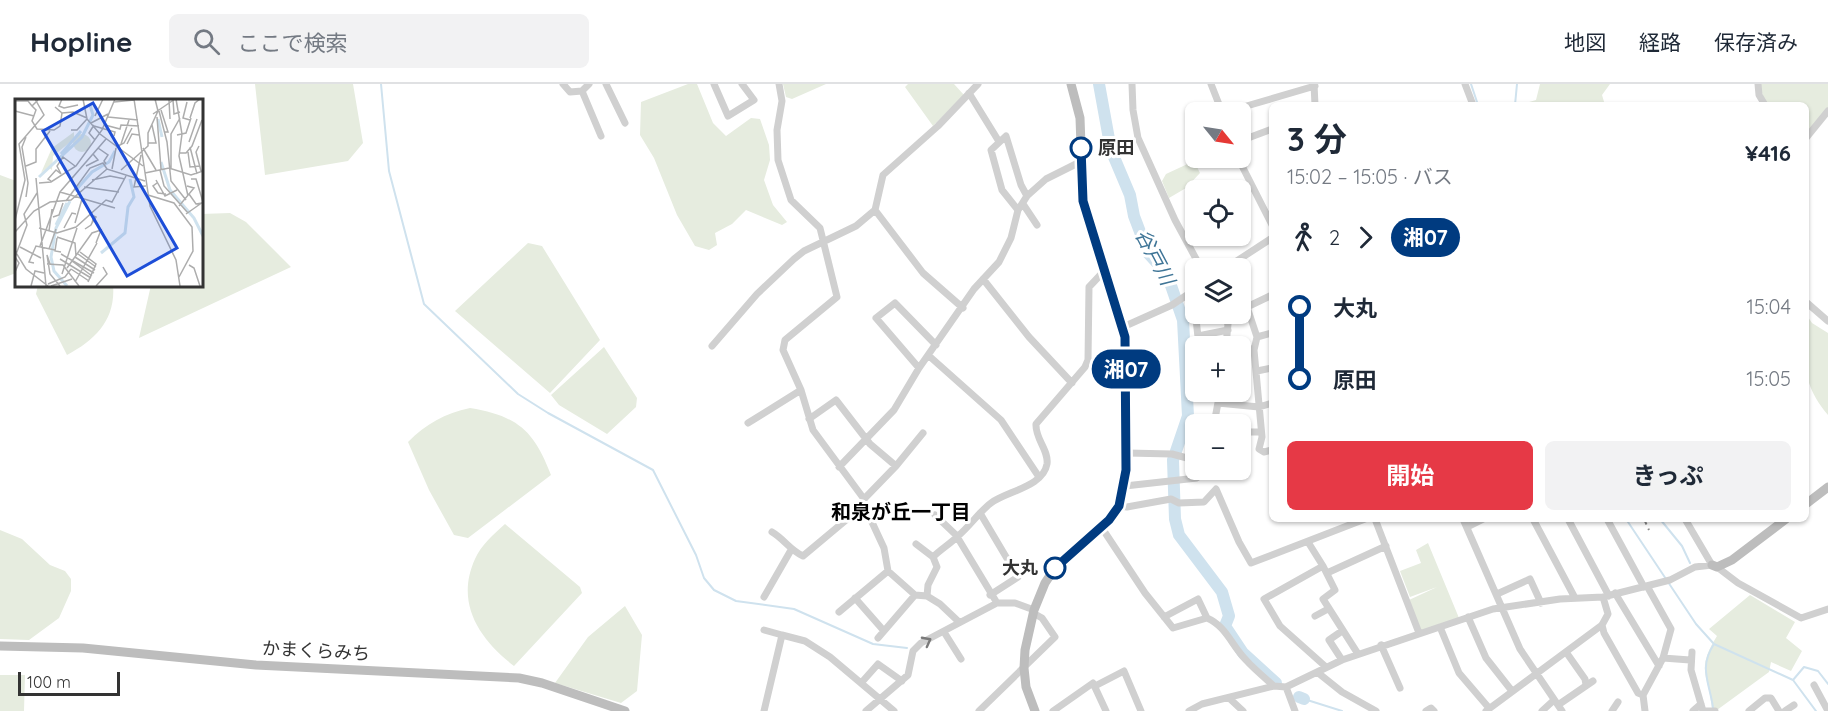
<!DOCTYPE html>
<html lang="ja">
<meta charset="utf-8">
<style>
body{margin:0;font-family:Quicksand,"Noto Sans JP",sans-serif;background:#f2f2f3;color:#1f2937;height:100vh;display:flex;flex-direction:column;font-size:22px;white-space:nowrap}
*{box-sizing:border-box;margin:0}
p{font-size:20px;color:#747a83}
.icon{flex:none;width:33px;height:33px;fill:none;stroke:currentColor;stroke-width:2;stroke-linecap:round;stroke-linejoin:round}
.map{position:relative;flex:1;overflow:hidden}
.panel{position:absolute;left:1269px;top:18px;width:540px;height:420px;display:flex;flex-direction:column;background:#fff;border-radius:9px;box-shadow:0 2px 4px #0004}
.panel>*{flex:none}
.badge{padding:0 12px;border-radius:20px;font-size:21px;line-height:39px}
.needle{width:39px;rotate:120deg}
.tools{position:absolute;left:1185px;top:18px;display:grid;gap:12px}
.tools a{display:grid;place-items:center;width:66px;height:66px;border-radius:9px;background:#fff;box-shadow:0 2px 4px #0004;font-size:30px}
.scale{position:absolute;left:18px;bottom:15px;width:102px;box-sizing:border-box;padding-left:6px;border:3px solid #333;border-top:0;font-size:16px;line-height:21px;white-space:nowrap;color:#333;-webkit-text-stroke:4px #fff;paint-order:stroke}
.map>.badge{position:absolute;translate:-50% -50%;box-shadow:0 0 0 3px #fff}
.legs{display:flex;align-items:center;gap:9px;height:66px;padding:0 18px;font-size:20px}
.legs p{margin-inline-start:auto}
.overview{display:flex;align-items:center;justify-content:space-between;height:102px;padding:0 18px}
h1{font-size:33px;font-weight:700;line-height:45px}
.primary-button{display:flex;gap:12px;margin-top:auto;padding:12px 18px}
.primary-button a{flex:1;height:69px;border-radius:9px;background:#e63946;color:#fff;font-size:24px;font-weight:700;line-height:69px;text-align:center}
.primary-button a+a{background:#f2f2f3;color:#1f2937}
ul{padding:0 18px;list-style:none}
li{display:flex;align-items:center;gap:21px;height:72px;font-size:22px}
li i{display:grid;place-items:center;width:9px;height:100%;margin:0 8px;background:currentColor}
li i::after{content:'';width:15px;height:15px;margin:-8px;border:4px solid;border-radius:50%;background:#fff}
li p{margin-inline-start:auto}
li:first-child i{background:linear-gradient(#0000 50%,currentColor 0)}
li:last-child i{background:linear-gradient(currentColor 50%,#0000 0)}
header{display:flex;align-items:center;gap:36px;box-sizing:border-box;height:84px;padding:0 30px;background:#fff;border-bottom:2px solid #e0e1e3}
header strong{font-size:28px}
nav{display:flex;gap:33px;margin-inline-start:auto;font-size:21px}
.search{width:420px;height:54px;background:#f2f2f3;display:flex;align-items:center;gap:15px;box-sizing:border-box;padding:0 21px;border-radius:9px;color:#747a83;font-size:22px}
.map>svg:first-child{display:block}
.green{fill:#e6ecdf}
.lines{fill:none;stroke-linecap:round;stroke-linejoin:round}
.stream{stroke:#cfe2ee;stroke-width:2}
.river{stroke:#cfe2ee;stroke-width:12}
.street{stroke:#d0d0d0;stroke-width:7}
.secondary{stroke:#bdbdbd;stroke-width:9}
.rail{stroke:#888;stroke-width:2;stroke-dasharray:6 4.5;stroke-linecap:butt}
.oneway{stroke:#7a7a7a}
.line-1-casing{stroke:#fff;stroke-width:14}
.line-1{stroke:#003b80;stroke-width:9}
.stop-1-dot{fill:#fff;stroke:#003b80;stroke-width:3}
.labels{text-anchor:middle;stroke-width:6;stroke-linejoin:round;paint-order:stroke}
.stop-label{font-size:18px;font-weight:bold;fill:#333;stroke:#fff;text-anchor:start}
.street-label{font-size:18px;fill:#333;stroke:#fff}
.water-label{font-size:20px;font-style:italic;fill:#3f7597;stroke:#fff}
.neighbourhood-label{font-size:20px;font-weight:bold;fill:#000;stroke:#fff}
.inset-river{fill:none;stroke:#cfe2ee;stroke-width:3}
.inset-road{fill:none;stroke:#adadad;stroke-width:1.5}
.view{fill:#1d4ed8;fill-opacity:0.15;stroke:#1d4ed8;stroke-width:3}
.inset-edge{fill:none;stroke:#333;stroke-width:3}
</style>
<header>
<strong>Hopline</strong>
<div class="search"><svg class="icon" aria-label="search" viewBox="0 0 24 24"><circle cx="10" cy="10" r="6"/><path d="M15 15l6 6"/></svg>ここで検索</div>
<nav><a>地図</a><a>経路</a><a>保存済み</a></nav>
</header>
<div class="map">
<svg width="1828" height="627" viewBox="0 0 1828 627">
<rect width="100%" height="100%" fill="#fff"/>
<path class="green" d="M255 0H353L363 59 348 77 265 91Z
M688 0H697L713 39 726 52 751 34 760 35 769 61 770 76 764 96 773 121 787 138 782 141 746 126 732 140 715 149 717 161 709 166 695 162 677 131 654 74 640 51 641 18Z
M783 0H826L792 15 786 13Z
M908 0H954L964 11 933 42 905 3Z
M1540 0H1610L1602 11 1605 21H1519L1536 16Z
M1760 0H1828V24L1806 52V21H1768L1763 13Z
M1194 77 1200 89 1186 104 1169 114 1162 97 1166 90Z
M0 91 16 97V189L0 195Z
M230 129 246 138 291 183 139 254 151 201H201V130Z
M528 159 542 162 600 256 550 309 455 227Z
M38 201H113C116 235 96 256 67 271L36 210Z
M1806 230 1812 239 1828 249V331C1798 295 1806 274 1806 230Z
M604 263 637 314 636 323 607 350 559 321 551 311Z
M470 324C518 332 534 347 551 391L468 454 454 451 429 406 408 358C426 340 445 329 470 324Z
M505 440 580 503 582 509 514 582C479 555 455 519 475 475 481 461 494 450 505 440Z
M0 446 22 455 50 481 65 487 71 495V507L59 534 29 556 0 555Z
M1428 459 1459 534 1421 547 1409 516 1437 503 1410 513 1400 487 1421 479 1416 466Z
M1750 511 1795 538 1786 554 1802 567 1791 587 1771 578 1769 588 1717 626 1712 625C1709 590 1695 587 1717 552L1709 545Z
M625 522 642 551 637 607 621 619 555 599 588 553Z
M0 591H25L24 627H0Z"/>
<g class="lines">
<path class="stream" d="M381 0 389 87 424 220 518 310 548 329 653 386 696 471 704 494 714 506 736 517 794 525 873 560 907 564
M1471 0 1478 21
M1515 21 1517 0
M1626 435 1696 540 1714 560 1793 596 1804 583 1818 587 1828 600
M1660 435 1682 462 1690 479
M1793 596 1816 627
M1304 615 1342 627
M1713 624C1710 599 1698 584 1714 560"/>
<path class="river" d="M1099 0 1111 66 1130 111 1134 132 1148 169 1167 190 1183 236 1188 332 1173 376 1175 435 1179 451 1222 508 1229 532 1225 542 1243 569 1276 599
M1299 613 1304 615"/>
<path class="street" d="M563 0 570 8 582 7 589 0
M606 0 625 39
M714 0 728 32 754 16 742 0
M779 0 782 17 777 46 778 76 791 116 820 144 837 213 785 256 783 266 801 306 813 346 864 415V421L884 464 888 487 915 511 927 512 940 520 959 538
M1132 0 1133 26 1138 54 1175 136 1201 184
M1211 0 1222 28
M1314 0 1315 21
M1465 0 1473 21
M1758 0 1759 11 1765 21
M582 7 601 52
M969 9 998 56
M1226 28 1315 2
M1806 54 1828 27
M1240 57 1272 45
M1238 74 1272 141
M1023 120 1037 141
M875 126 923 189 963 224
M1018 126 1002 106 991 66 1006 52 1021 101 1027 112
M1226 184 1272 154
M983 195 1029 253 1072 299
M1272 211 1247 223 1257 253 1254 266 1262 353 1259 365 1264 368 1272 366
M1240 214 1243 213 1247 223
M1806 218 1828 237
M1222 230 1228 240 1226 262
M1123 243 1172 221 1196 205
M1198 252 1228 246
M1257 253 1272 249
M1226 261 1237 260 1254 266
M712 262 757 210 794 175 804 167 856 142 875 126 883 91 938 42 978 0
M1199 262 1196 235 1210 230
M928 271 1001 336 1039 393
M1088 276 1099 280 1126 267
M919 284 876 234 895 219 936 261
M1257 287 1272 284
M1218 319 1259 323 1272 319
M809 335 836 316 870 360 896 382
M748 339 801 306
M1214 340 1220 308
M1240 348H1260
M1127 369 1172 370 1187 374 1196 355
M839 383 894 326 919 284 974 205 999 178 1011 154 1018 126 1027 112 1046 95 1080 78
M1125 402 1197 394 1199 386
M864 415 896 382 923 349
M1119 422 1127 423 1171 415 1179 419 1204 418 1216 405 1239 458 1251 479 1365 435
M980 429 1018 493 990 511
M935 431 956 451 997 519
M1375 435 1419 549
M1463 435 1520 565 1562 627
M1533 435 1575 514
M1568 435 1609 512
M1607 435 1644 503
M1467 443 1483 435
M1102 444 1145 509 1173 544 1207 534C1226 542 1232 562 1246 576 1254 585 1265 594 1274 602
M772 448C784 455 790 466 803 472L864 421
M1308 458 1323 482 1264 515 1280 542 1326 583
M916 460 933 473
M1323 482 1335 506 1323 515 1358 570
M1717 483 1738 499 1801 534 1828 525
M1327 489 1386 462
M1615 509 1659 582
M1497 510 1530 495 1541 519
M927 512 928 501 937 483 933 473C941 465 950 460 958 452 970 442 979 428 991 419 1007 407 1043 403 1047 380 1049 366 1035 355 1036 340L1085 283 1088 276 1089 203 1105 186
M764 513 791 466
M855 514 884 547
M839 528 888 487
M1315 532 1328 525
M1164 533 1198 515 1207 534
M1468 533 1486 574 1512 607
M1602 541 1604 549 1638 609 1643 611
M1440 543 1459 589 1489 624
M764 546 782 551
M1342 547 1329 556 1342 576
M944 548 961 575
M878 554 915 511
M1381 561 1400 604
M1566 568 1585 595 1586 601
M1692 568 1691 586 1703 627
M1663 574 1690 576
M1317 588 1342 608 1376 627
M862 598 878 580 902 597
M1814 601 1828 627
M1095 602 1124 587 1141 627
M1286 603 1295 627
M1229 614 1243 627
M1558 621 1593 597
M764 627 782 551 805 557 830 573 894 627
M866 627 908 591 913 567 921 559 997 519H1015L1034 526
M979 627 1055 553 1042 534 1033 529
M1053 627 1093 599 1106 627
M1189 627 1202 620 1274 602 1286 603 1342 576 1493 525 1560 515 1603 513 1670 496 1695 483 1712 481 1685 435
M1426 627 1431 624 1434 627
M1486 627 1602 541 1608 530 1603 513
M1542 627 1554 616
M1612 627 1618 618
M1645 627 1643 611 1663 574 1671 545 1647 502
M1693 627 1701 620
M1704 627H1715
M1749 627 1765 614H1771L1779 627
M1785 627 1794 621"/>
<path class="secondary" d="M1806 420 1828 403
M1712 481 1717 483 1732 476 1786 435
M0 562 83 564 256 581 519 594 542 599 625 627
M1035 627 1026 603 1024 584 1025 566 1034 526 1045 499 1055 484 1102 444 1119 422 1126 386 1125 253 1083 117 1080 34 1071 0"/>
<path class="rail" d="M1644 435 1649 446"/>
</g>
<defs><path id="oneway-chevron" d="M-2-3.5L2.5 0L-2 3.5" fill="none" stroke-width="1.6" stroke-linecap="round" stroke-linejoin="round" transform="scale(1.5)"/></defs>
<use class="oneway" href="#oneway-chevron" transform="translate(927 557) rotate(-28)"/>
<g class="lines">
<g class="line-1-casing">
<path id="line-1" d="M1055 484 1109 436 1119 422 1126 386 1125 253 1083 117 1081 64"/>
</g>
<use href="#line-1" class="line-1"/>
</g>
<g class="stop-1-dot">
<circle cx="1081" cy="64" r="10"/>
<circle cx="1055" cy="484" r="10"/>
</g>
<g class="labels">
<g class="stop-label">
<text x="1098" y="70">原田</text>
<text x="1038" y="490" text-anchor="end">大丸</text>
</g>
<g class="street-label">
<text transform="translate(316 567) rotate(3)" y="6">かまくらみち</text>
</g>
<g class="water-label">
<text transform="translate(1155 173) rotate(62)" y="7">谷戸川</text>
</g>
<g class="neighbourhood-label">
<text x="901" y="435">和泉が丘一丁目</text>
</g>
</g>
<g transform="translate(15 15)">
<rect width="188" height="188" fill="#fff"/>
<path d="M59 33V40L38 57 37 71 33 68 26 74 37 49ZM58 44a9 9 0 1 1 18 0a9 9 0 1 1-18 0Z" fill="#e6ecdf"/>
<path class="inset-river" d="M143 20 147 38M46 55 66 32M146 63 155 91 179 119 188 137M24 78 67 38 78 16 75 6M60 92 77 73 94 63 100 52M41 126 52 104M86 154 110 134 113 108 119 98 115 80M52 187 39 172 36 158 41 129 55 102"/>
<path class="inset-road" d="M47 0 44 7 49 9 63 6M68 0 72 20 85 35 128 67M119 0 135 107 161 161 165 187M161 0 167 35 164 57 173 97M23 1 17 7 21 11 17 22 22 30 39 31 45 27 47 14 40 8M154 1 155 20M158 1 159 15 165 13M0 2H13L17 7M99 3 119 1M172 3 168 19 175 21M146 11 153 33H150M0 12 19 17M144 12 152 43 156 82 171 101M47 14 58 13 72 19M138 15 160 0M80 17 88 0M93 18 123 21M142 18 146 70M175 19 180 4 185 0M76 24 93 15M79 26 74 34 80 41M90 26 105 30 106 26 124 27M79 27 100 33 99 37M56 31H62L72 20M162 36 171 34 176 19M174 43 182 20M133 44H141L137 26M106 45 114 21M112 45 117 35 124 36M184 47 181 53 186 72M101 48 109 44 117 29M175 48 182 75M83 49 93 56 89 62 91 65M128 49 141 71M173 53 175 68 185 67M164 54H171L177 47 187 21M126 56 119 88 131 87M11 67 21 63V50L35 32M71 67 83 61 78 55M156 69V35L165 19M97 70 101 49M106 71 133 47V34L143 12 140 0M145 71 149 87 173 114M130 74 154 69 176 76 188 72M46 75 42 67 48 58 60 67M21 79 31 187M176 80H181L188 103M77 81 95 77 110 80M141 81 150 97 162 91M36 82 33 80 41 71 46 75M24 84 36 83 61 67 87 31 100 0M142 84 138 87 143 94 151 95M69 88 104 93M45 93 100 109M174 95 181 105 187 104M133 96 159 104 177 128 178 152 164 178M11 98 13 84 7 48 11 38M51 102 75 69 88 64 92 70M164 107 179 89 172 87M171 115 188 103M38 118 44 116 48 104M0 121 10 81 4 45 29 16 20 0M60 124 67 100M24 129 42 134 61 128 91 101 97 103 111 77M49 129 57 114 61 115M70 130 76 126 77 124 81 118 79 117 77 124M34 132 37 110M0 133 19 112 35 103 56 101 92 70 130 82M42 138 60 144 61 157M42 139 40 152 46 153M25 147 45 93 91 40M5 148 26 159M34 150 41 130M0 152 11 170 33 187M65 153 81 165 73 183M46 155 79 174M63 155 81 168M60 158 80 171M45 160 76 179M57 162 77 177M19 164 14 163 21 147 40 151M32 165 48 166 64 187M35 165 32 156 35 175 45 187M174 166 179 169 185 187M52 169 77 134 86 131 81 144M56 170 74 182M0 173 4 164 0 158 12 126 9 115 22 94M47 175 62 129M60 183 82 144M33 185 50 178 56 170M16 187 20 172 29 174M36 187 57 180M81 187 92 175 88 168"/>
<path class="view" d="M78 4 162 149 112 177 28 32Z"/>
<rect width="188" height="188" class="inset-edge"/>
</g>
</svg>
<div class="tools">
<a><svg class="needle" viewBox="-14 -14 28 28"><path d="M0-13l5 13h-10z" fill="#e53935"/><path d="M0 13l5-13h-10z" fill="#747a83"/></svg></a>
<a><svg class="icon" aria-label="locate" viewBox="0 0 24 24"><circle cx="12" cy="12" r="6"/><path d="M12 2v4M12 18v4M2 12h4M18 12h4"/></svg></a>
<a><svg class="icon" aria-label="layers" viewBox="0 0 24 24"><path d="M12 4l9 5-9 5-9-5zM3 14l9 5 9-5"/></svg></a>
<a>+</a>
<a>−</a>
</div>
<div class="scale">100 m</div>
<b class="badge" style="left:1126px;top:285px;background:#003b80;color:#fff">湘07</b>
<section class="panel">
<div class="overview"><div><h1>3 分</h1><p>15:02 – 15:05 · バス</p></div><b>¥416</b></div>
<div class="legs"><svg class="icon" aria-label="walk" viewBox="0 0 24 24"><circle cx="13" cy="4" r="2"/><path d="M13 8l-2 6 4 7M11 14l-3 7M7 12l3-4h3l4 4"/></svg>2<svg class="icon" aria-label="forward" viewBox="0 0 24 24"><path d="M9 5l7 7-7 7"/></svg><b class="badge" style="background:#003b80;color:#fff">湘07</b></div>
<ul>
<li><i style="color:#003b80"></i><b>大丸</b><p>15:04</p></li>
<li><i style="color:#003b80"></i><b>原田</b><p>15:05</p></li>
</ul>
<div class="primary-button"><a>開始</a><a>きっぷ</a></div>
</section>
</div>
